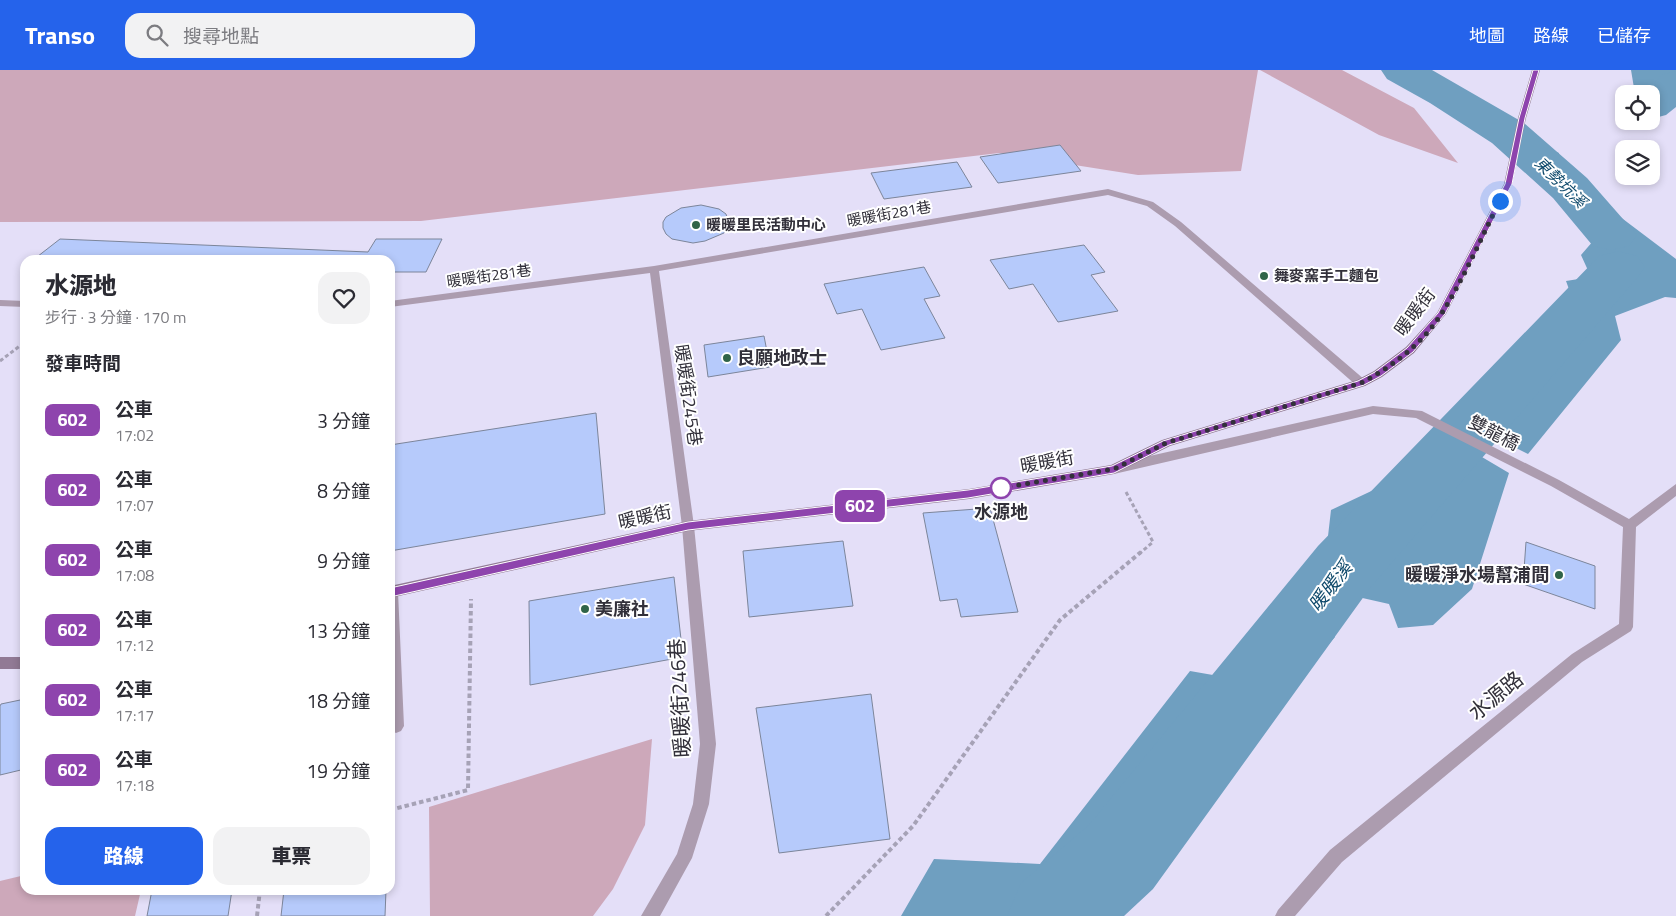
<!DOCTYPE html>
<html lang="zh-TW">
<meta charset="utf-8">
<style>
body{margin:0;font-family:"Titillium Web","Noto Sans TC",sans-serif;background:#f2f2f3;color:#2b2b33;height:100vh;display:flex;flex-direction:column;font-size:19px;white-space:nowrap}
*{box-sizing:border-box;margin:0}
p{font-size:16px;color:#7c7c81}
.icon{flex:none;width:28px;height:28px;fill:none;stroke:currentColor;stroke-width:2;stroke-linecap:round;stroke-linejoin:round}
.map{position:relative;flex:1;overflow:hidden}
.sheet{position:absolute;left:20px;top:185px;width:375px;height:640px;display:flex;flex-direction:column;background:#fff;border-radius:15px;box-shadow:0 2px 8px #0003}
.sheet>*{flex:none}
.badge{padding:0 10px;border-radius:8px;font-size:18px;line-height:32px}
.fabs{position:absolute;left:1615px;top:15px;display:grid;gap:10px}
.fabs a{display:grid;place-items:center;width:45px;height:45px;border-radius:10px;background:#fff;box-shadow:0 2px 8px #0003;font-size:25px}
.you{position:absolute;width:25px;height:25px;margin:-12px;border:4px solid #fff;border-radius:50%;background:#1a73e8;box-shadow:0 0 0 8px #1a73e833}
.map>.badge{position:absolute;translate:-50% -50%;box-shadow:0 0 0 2px #fff}
h2{padding:0 25px;font-size:19px;line-height:45px}
.round{display:grid;place-items:center;flex:none;width:52px;height:52px;border-radius:15px;background:#f2f2f3}
.overview{display:flex;align-items:center;justify-content:space-between;height:85px;padding:0 25px}
h1{font-size:24px;font-weight:800;line-height:38px}
.action{display:flex;gap:10px;margin-top:auto;padding:10px 25px}
.action a{flex:1;height:58px;border-radius:15px;background:#2563eb;color:#fff;font-size:20px;font-weight:800;line-height:58px;text-align:center}
.action a+a{background:#f2f2f3;color:#2b2b33}
ul{padding:0;list-style:none}
li{display:flex;align-items:center;gap:15px;height:70px;padding:0 25px}
li div{flex:1}
li b{display:block;font-size:19px}
li em{font-style:normal}
li .badge{min-width:55px;font-weight:700;text-align:center}
header{display:flex;align-items:center;gap:30px;box-sizing:border-box;height:70px;padding:0 25px;background:#2563eb;color:#fff}
header strong{font-size:24px}
nav{display:flex;gap:28px;margin-inline-start:auto;font-size:18px}
.search{width:350px;height:45px;background:#f2f2f3;display:flex;align-items:center;gap:12px;box-sizing:border-box;padding:0 18px;border-radius:15px;color:#7c7c81;font-size:19px}
.map>svg:first-child{display:block}
.green{fill:#cda8ba}
.water{fill:#6f9fc0}
.lines{fill:none;stroke-linecap:round;stroke-linejoin:round}
.river{fill:#6f9fc0;fill-rule:evenodd}
.building{fill:#b6cafb;stroke:#7c859a}
.path-far1{stroke:#a6a2b6;stroke-width:3;stroke-dasharray:4 2.5;stroke-linecap:butt}
.path{stroke:#a6a2b6;stroke-width:4;stroke-dasharray:4.5 3;stroke-linecap:butt}
.street{fill:#ac9caf;fill-rule:evenodd}
.secondary{fill:#917a95;fill-rule:evenodd}
.line{fill:#8e44ad;stroke:#fff}
.walk{stroke:#32303a;stroke-width:5;stroke-dasharray:0 9}
.poi-dot{fill:#306448;stroke:#fff;stroke-width:2}
.stop-dot{fill:#fff;stroke:#8e44ad;stroke-width:2.5}
.labels{text-anchor:middle;stroke-width:4;stroke-linejoin:round;paint-order:stroke}
.far-street-label{font-size:15px;fill:#32303a;stroke:#fff}
.far-poi-label{font-size:15px;font-weight:bold;fill:#32303a;stroke:#fff;text-anchor:start}
.far-water-label{font-size:16px;font-style:italic;fill:#0e496b;stroke:#fff}
.street-label{font-size:18px;fill:#32303a;stroke:#fff}
.poi-label{font-size:18px;font-weight:bold;fill:#32303a;stroke:#fff;text-anchor:start}
.stop-label{font-size:18px;font-weight:bold;fill:#32303a;stroke:#fff}
.water-label{font-size:19px;font-style:italic;fill:#0e496b;stroke:#fff}
.near-street-label{font-size:21px;fill:#32303a;stroke:#fff}
</style>
<header>
<strong>Transo</strong>
<div class="search"><svg class="icon" aria-label="search" viewBox="0 0 24 24"><circle cx="10" cy="10" r="6"/><path d="M15 15l6 6"/></svg>搜尋地點</div>
<nav><a>地圖</a><a>路線</a><a>已儲存</a></nav>
</header>
<div class="map">
<svg width="1676" height="846" viewBox="0 0 1676 846">
<rect width="100%" height="100%" fill="#e4dff8"/>
<path class="green" d="M0 0H1258L1241 101 1138 105 999 83 421 151 0 152Z
M1260 0H1342L1414 38 1458 93 1379 65Z
M652 669 645 755 613 819 593 846H430L429 737Z
M25 805V820H141L135 846H0V811Z"/>
<path class="water" d="M1631 0H1676V20L1651 32V24H1635Z
M1549 79 1559 83 1558 100 1676 189V228L1665 227 1615 246 1621 270 1528 384 1480 360 1581 252 1566 211 1591 207 1581 185 1600 163 1545 105Z
M1465 377 1509 403 1472 519 1433 555 1398 558 1389 534 1358 527 1333 548 1335 567 1291 617 1214 635 1144 698 1125 827 1083 846H901L934 789 1040 794 1190 601 1230 608 1300 571 1324 501 1331 440Z"/>
<g class="lines">
<path class="river" d="M1381 0H1432L1524 53 1587 108 1637 165 1629 176 1611 180 1593 176 1553 128 1492 73 1430 33 1387 9Z
M1676 1V37L1666 45 1651 49V24H1640L1657 11 1661 5Z
M1618 181 1637 186 1645 197 1637 208 1370 518 1153 819 1124 846H1007L1021 813 1089 755 1318 476 1599 186Z"/>
</g>
<path class="building" d="M1060 75 1081 101 998 113 980 87Z
M957 92 972 117 884 129 871 103Z
M701 135 719 139 726 144 729 154 724 163 705 171 693 173 672 169 666 164 663 158V152L666 147 681 138Z
M60 169 368 182 376 169H442L426 202H390V190H33Z
M1084 175 1105 202 1091 205 1118 241 1058 252 1033 214 1009 219 990 190Z
M924 197 940 226 924 229 945 268 881 280 862 239 837 244 824 214Z
M764 266 770 297 708 307 704 275Z
M596 343 605 444 390 481V375Z
M990 438 1018 542 961 547 957 529 940 531 923 443Z
M843 471 853 536 749 547 743 481Z
M1526 472 1595 496V539L1523 514Z
M674 507 683 587 530 615 529 531Z
M871 624 890 769 779 783 756 638Z
M25 629V699L0 705V636L1 634Z
M152 820H232L228 846H147Z
M284 820H386L385 846H281Z"/>
<g class="lines">
<path class="path-far1" d="M0 291 25 272
M1126 422 1153 472 1139 484"/>
<path class="path" d="M390 740 468 720 471 529
M257 846 260 820
M826 846 913 756 1060 550 1141 482"/>
<path class="street" d="M1108 119 1153 132 1181 152 1365 310 1367 313 1365 316H1357L1175 156 1147 136 1108 125 659 201 694 456 716 674 709 734 692 788 660 846H641L677 784 693 734 700 674 682 456 650 203 390 237V231L654 196Z
M0 230 25 231V237L0 236Z
M1373 336 1422 341 1559 410 1629 449 1676 414V426L1636 457 1633 557 1631 561 1582 592 1342 792 1295 846H1275L1278 840 1330 780 1572 584 1619 554 1623 457 1551 416 1416 348 1373 344 1114 404 1110 402 1108 399 1110 396 1114 394Z
M391 516 396 518 398 522 404 656 401 661 396 663 390 660Z"/>
<path class="secondary" d="M1532 0H1540L1526 48 1512 114 1446 244 1414 283 1382 307 1365 316 1170 376 1114 404 969 429 688 461 390 528V516L688 451 969 419 1111 395 1162 370 1357 310 1374 301 1406 277 1437 243 1504 114 1518 48Z
M0 587H25V599H0Z"/>
</g>
<path class="line" d="M1533 0H1539L1525 48 1512 114 1445 244 1413 282 1381 306 1364 315 1169 375 1114 403 968 428 688 460 390 527 385 522 390 518 688 452 968 420 1112 396 1163 371 1358 311 1375 302 1407 278 1438 243 1505 114 1519 48Z"/>
<g class="lines">
<path class="walk" d="M1001 418 1114 399 1166 373 1361 313C1392 297 1423 273 1442 243 1464 208 1481 168 1500 131"/>
</g>
<g class="poi-dot">
<circle cx="696" cy="155" r="5"/>
<circle cx="1264" cy="206" r="5"/>
<circle cx="727" cy="288" r="5"/>
<circle cx="1559" cy="505" r="5"/>
<circle cx="585" cy="539" r="5"/>
</g>
<circle class="stop-dot" cx="1001" cy="418" r="10"/>
<g class="labels">
<g class="far-street-label">
<text transform="translate(889 144) rotate(-10)" y="5">暖暖街281巷</text>
<text transform="translate(489 206) rotate(-8)" y="5">暖暖街281巷</text>
</g>
<g class="far-poi-label">
<text x="706" y="160">暖暖里民活動中心</text>
<text x="1274" y="211">舞麥窯手工麵包</text>
</g>
<g class="far-water-label">
<text transform="translate(1561 112) rotate(44)" y="6">東勢坑溪</text>
</g>
<g class="street-label">
<text transform="translate(1415 242) rotate(-53)" y="6">暖暖街</text>
<text transform="translate(688 325) rotate(82)" y="6">暖暖街245巷</text>
<text transform="translate(1494 363) rotate(27)" y="6">雙龍橋</text>
<text transform="translate(1047 392) rotate(-10)" y="6">暖暖街</text>
<text transform="translate(645 447) rotate(-12)" y="6">暖暖街</text>
</g>
<g class="poi-label">
<text x="737" y="294">良願地政士</text>
<text x="1549" y="511" text-anchor="end">暖暖淨水場幫浦間</text>
<text x="595" y="545">美廉社</text>
</g>
<g class="stop-label">
<text x="1001" y="448">水源地</text>
</g>
<g class="water-label">
<text transform="translate(1330 516) rotate(-52)" y="7">暖暖溪</text>
</g>
<g class="near-street-label">
<text transform="translate(1496 626) rotate(-39)" y="7">水源路</text>
<text transform="translate(680 628) rotate(-93)" y="7">暖暖街246巷</text>
</g>
</g>
</svg>
<div class="fabs">
<a><svg class="icon" aria-label="locate" viewBox="0 0 24 24"><circle cx="12" cy="12" r="6"/><path d="M12 2v4M12 18v4M2 12h4M18 12h4"/></svg></a>
<a><svg class="icon" aria-label="layers" viewBox="0 0 24 24"><path d="M12 4l9 5-9 5-9-5zM3 14l9 5 9-5"/></svg></a>
</div>
<div class="you" style="left:1500px;top:131px"></div>
<b class="badge" style="left:860px;top:436px;background:#8e44ad;color:#fff">602</b>
<section class="sheet">
<div class="overview"><div><h1>水源地</h1><p>步行 · 3 分鐘 · 170 m</p></div><a class="round"><svg class="icon" aria-label="heart" viewBox="0 0 24 24"><path d="M12 20l-8-8c-3-5 5-10 8-4 3-6 11-1 8 4z"/></svg></a></div>
<h2>發車時間</h2>
<ul>
<li><span class="badge" style="background:#8e44ad;color:#fff">602</span><div><b>公車</b><p>17:02</p></div><em>3 分鐘</em></li>
<li><span class="badge" style="background:#8e44ad;color:#fff">602</span><div><b>公車</b><p>17:07</p></div><em>8 分鐘</em></li>
<li><span class="badge" style="background:#8e44ad;color:#fff">602</span><div><b>公車</b><p>17:08</p></div><em>9 分鐘</em></li>
<li><span class="badge" style="background:#8e44ad;color:#fff">602</span><div><b>公車</b><p>17:12</p></div><em>13 分鐘</em></li>
<li><span class="badge" style="background:#8e44ad;color:#fff">602</span><div><b>公車</b><p>17:17</p></div><em>18 分鐘</em></li>
<li><span class="badge" style="background:#8e44ad;color:#fff">602</span><div><b>公車</b><p>17:18</p></div><em>19 分鐘</em></li>
</ul>
<div class="action"><a>路線</a><a>車票</a></div>
</section>
</div>
